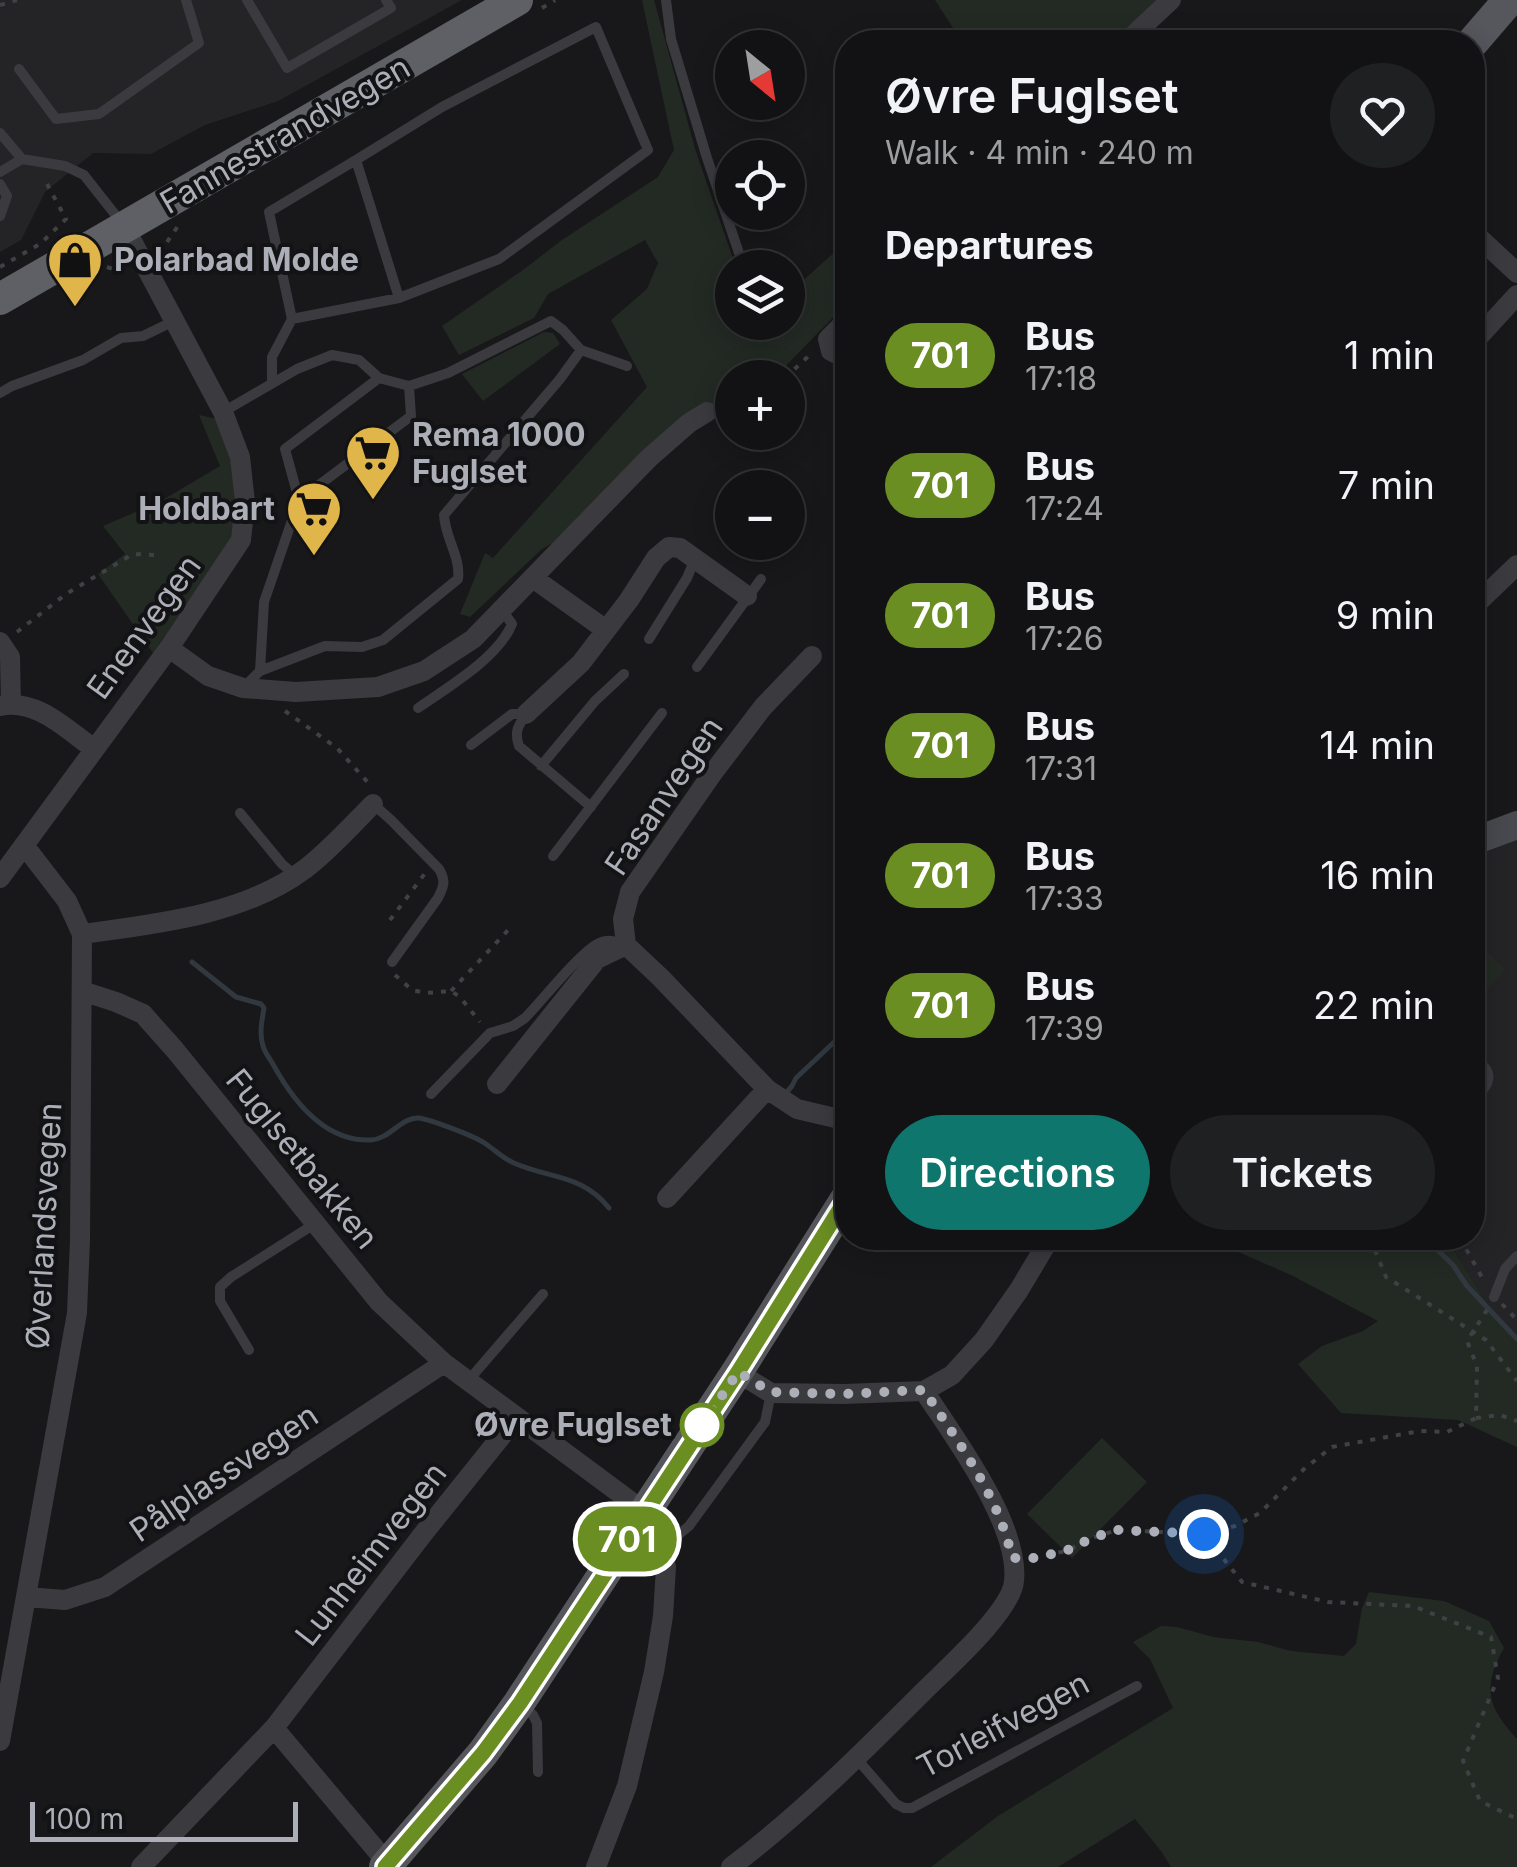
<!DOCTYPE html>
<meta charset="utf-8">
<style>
body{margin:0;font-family:Inter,sans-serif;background:#1f2022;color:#f1f3f6;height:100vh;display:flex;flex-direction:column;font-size:38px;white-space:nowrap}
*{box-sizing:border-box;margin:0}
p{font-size:32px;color:#9c9ea0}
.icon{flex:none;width:55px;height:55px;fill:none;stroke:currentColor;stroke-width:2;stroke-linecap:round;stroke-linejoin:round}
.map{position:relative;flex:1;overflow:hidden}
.sheet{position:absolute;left:835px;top:30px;width:650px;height:1220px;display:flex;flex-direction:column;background:#121214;border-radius:40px;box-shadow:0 5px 25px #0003,0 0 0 2px #313234}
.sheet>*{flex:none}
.badge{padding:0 20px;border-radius:32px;font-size:35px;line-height:65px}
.needle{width:65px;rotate:150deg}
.buttons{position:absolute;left:715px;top:30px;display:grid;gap:20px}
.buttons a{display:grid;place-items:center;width:90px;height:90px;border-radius:50%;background:#121214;box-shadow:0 5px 25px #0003,0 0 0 2px #313234;font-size:50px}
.scale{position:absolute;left:30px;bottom:25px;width:268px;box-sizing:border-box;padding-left:10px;border:5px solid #acafb8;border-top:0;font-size:28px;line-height:35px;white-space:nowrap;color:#acafb8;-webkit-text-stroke:8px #131315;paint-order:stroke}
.you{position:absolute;width:50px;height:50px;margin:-25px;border:8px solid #fff;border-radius:50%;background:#1a73e8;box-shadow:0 0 0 15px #1a73e833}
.map>.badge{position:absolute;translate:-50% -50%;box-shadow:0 0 0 5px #fff}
h2{padding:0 50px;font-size:38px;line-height:90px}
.round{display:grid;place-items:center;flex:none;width:105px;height:105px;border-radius:52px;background:#1f2022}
.summary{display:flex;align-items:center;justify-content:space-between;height:170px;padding:0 50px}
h1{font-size:48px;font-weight:600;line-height:75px}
.cta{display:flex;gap:20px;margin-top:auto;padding:20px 50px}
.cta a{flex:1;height:115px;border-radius:60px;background:#0f766e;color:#fff;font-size:40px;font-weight:600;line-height:115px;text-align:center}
.cta a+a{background:#1f2022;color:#f1f3f6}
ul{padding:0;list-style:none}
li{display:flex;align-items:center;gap:30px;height:130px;padding:0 50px}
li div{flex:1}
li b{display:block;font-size:38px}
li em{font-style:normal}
li .badge{min-width:110px;font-weight:700;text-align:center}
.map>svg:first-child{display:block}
.built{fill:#242427}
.green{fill:#232a24}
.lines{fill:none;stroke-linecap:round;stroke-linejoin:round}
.stream{stroke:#31383f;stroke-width:5}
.path{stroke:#404145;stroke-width:4;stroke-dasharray:5 8;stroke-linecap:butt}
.service{stroke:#3a3a3f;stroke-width:10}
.minor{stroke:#3a3a3f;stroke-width:20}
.secondary{stroke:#48494e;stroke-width:28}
.primary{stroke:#56575d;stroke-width:32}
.trunk{stroke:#5e6066;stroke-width:32}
.line-casing{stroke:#fff;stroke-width:22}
.line{stroke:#6b8e23;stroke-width:15}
.walk{stroke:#acafb8;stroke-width:10;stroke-dasharray:0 18}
.stop-dot{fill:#fff;stroke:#6b8e23;stroke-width:5}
.labels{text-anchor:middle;stroke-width:8;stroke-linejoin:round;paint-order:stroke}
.street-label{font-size:32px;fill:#acafb8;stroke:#131315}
.poi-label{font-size:32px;font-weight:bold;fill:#acafb8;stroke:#131315;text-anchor:start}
.stop-label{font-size:32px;font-weight:bold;fill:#acafb8;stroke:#131315;text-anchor:end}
</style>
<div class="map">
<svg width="1517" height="1867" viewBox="0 0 1517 1867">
<rect width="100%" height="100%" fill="#18181a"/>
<path class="built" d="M0 0H462L278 101 205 125 151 154 93 153 45 192 21 240 0 252Z
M1517 840V1343L1490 1308 1446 1238H1472L1473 857Z"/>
<path class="green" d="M642 0H654L696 152 736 267 732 268V322H788V294L847 241V303L775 377 732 378V396L712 405 573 531 542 549 470 617 460 614 485 553 493 558 647 387 611 320 647 289 658 263 645 240 548 294 534 318 459 355 442 326 523 270 562 240 658 177 674 150Z
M935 0H1160L1115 42H962Z
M544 332 553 333 560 344 483 401 462 374Z
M199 415 217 419 232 461 235 504 232 538 153 653 98 574 125 554 103 526 161 501 220 466Z
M1473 938 1505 970 1473 1002H1472Z
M1206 1238H1446L1490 1308 1517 1343V1447L1458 1420 1341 1413 1298 1364 1322 1346 1363 1331 1378 1321 1291 1275Z
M1102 1438 1147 1482 1072 1558 1027 1514Z
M1369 1592 1444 1601 1489 1621 1504 1648C1482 1688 1487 1706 1517 1739V1867H1171L1161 1851 1135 1819 1058 1867H931L998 1816 1173 1708 1150 1659 1133 1642 1161 1626 1177 1627 1213 1637 1258 1642 1291 1651 1344 1656 1356 1644 1362 1608Z"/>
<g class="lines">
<path class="stream" d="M192 962 236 997 261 1004 264 1008C262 1020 259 1033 263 1046 265 1053 270 1059 274 1066 294 1102 325 1142 371 1140 390 1139 401 1117 419 1118 432 1120 471 1135 483 1142 494 1149 502 1158 514 1163 550 1179 582 1174 609 1208
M786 1093 792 1086 796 1078 848 1029
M1425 1238 1453 1265 1467 1286 1517 1339"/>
<path class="path" d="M0 5 17 0
M542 8 555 0
M167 242 178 226
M0 267 40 244 66 219 47 184 48 177
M107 267 113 269 124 266
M785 378 813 352
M17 632 66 594 133 554 155 555
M285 711 337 748 371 786
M390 920 426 872
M395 975 412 990 426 993 451 991 460 997 480 1022
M451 991 511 927
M1370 1238 1386 1277 1486 1340 1517 1381
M1460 1238 1484 1281
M1502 1304 1517 1320
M1476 1418 1500 1415 1517 1421
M1206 1534 1235 1526 1260 1513 1304 1469 1332 1447 1420 1431 1447 1432 1476 1418 1477 1366 1467 1341 1487 1310
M1033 1558 1066 1551 1092 1538 1117 1530 1204 1534 1242 1582 1328 1602 1413 1606 1491 1637 1498 1678 1463 1761 1480 1801 1517 1819"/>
<path class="service" d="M247 0 287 68 391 8 386 0
M666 0 671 39 707 158 744 268
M19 69 56 119 99 114 199 43 186 0
M0 133 22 159 65 166 84 175 121 222
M356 160 442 107 596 27 648 150 499 259 399 298 292 319 269 212 356 160 399 298
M0 172 22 159
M0 184 7 196 0 216
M581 350 627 366
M272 383V357L292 319
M0 393 12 386 83 360 121 338 143 336 176 320
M223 412 297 369 332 355 359 360 379 378 409 386 448 373 551 321 563 330 581 350 560 379 444 515C445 538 461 557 458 579L383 640 362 647 325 646 260 671 243 688
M299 500 285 449 379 378
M649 639 687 578 695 559
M697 667 761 579
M260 671 264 602 299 500 411 416 409 386
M418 708C448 687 498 658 512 624L502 610
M526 714C518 726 514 732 519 746L591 807
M471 745 512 714H526
M541 766 595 701 624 674
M373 804 391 820 439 869C446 881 444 886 438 898L392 962
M240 813 282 864 295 875
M553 856 662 713
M1472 1060C1496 1068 1492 1087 1472 1097
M431 1094 490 1033 513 1026 525 1018C540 1003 582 950 599 943 607 939 615 941 622 944
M1494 1297 1505 1269 1517 1256
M249 1350 220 1301V1287L231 1277 316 1223
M468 1381 543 1294
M659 1542 677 1536 689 1526 765 1422 771 1393
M521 1704 533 1715 537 1723 538 1772
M856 1758 896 1804 904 1808H912L1137 1686"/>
<path class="minor" d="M1126 42 1171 0
M1472 231 1517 273
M848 319 828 339 831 351 845 358 848 357
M1472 344 1517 295
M533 578 606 630
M1472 608 1517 565
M0 642 10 657 11 703
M169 648 208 676 243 688 296 692 378 687 424 671 473 639 649 458 689 423 707 412
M812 656 763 707 712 774 630 892 623 919 626 945 661 978 767 1089 797 1109 848 1121
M0 706C36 698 66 729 93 748
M526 714 581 663 629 600 656 558 669 547 680 548 747 596
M0 878 169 648 241 540 245 502 240 457 223 412 125 228
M82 934C155 924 244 915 305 869 329 851 351 826 373 804
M82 991 116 1002 143 1014 175 1050 379 1302 444 1363 645 1512 659 1542 666 1567 663 1616 654 1672 627 1786 596 1867
M497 1084 597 959 626 945
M667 1198 767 1089
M737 1372 771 1393 844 1394 924 1391 952 1375 984 1340 1019 1290 1050 1238
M26 1597 65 1600 105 1587 444 1363
M274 1728 388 1864
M0 1741 77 1313 80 1240 82 934 67 901 24 845
M141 1867 274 1728 423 1534 516 1418
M731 1867C801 1814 862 1753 923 1692 945 1670 1012 1611 1014 1581 1020 1525 954 1437 924 1391"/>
<path class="secondary" d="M1472 842 1517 825"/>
<path class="primary" d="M1472 43 1509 0
M385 1867 483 1753 519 1703 737 1372 848 1196"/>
<path class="trunk" d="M0 299 517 0"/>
</g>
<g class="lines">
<g class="line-casing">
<path id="line" d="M385 1867 483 1753 520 1703 738 1372 848 1196"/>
</g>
<use href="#line" class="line"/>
<path class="walk" d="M702 1425 738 1372 771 1392 844 1394 924 1390C958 1442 999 1496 1012 1558H1034L1066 1551 1092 1538 1117 1530 1204 1534"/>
</g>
<defs>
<g id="shop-pin" transform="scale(2.875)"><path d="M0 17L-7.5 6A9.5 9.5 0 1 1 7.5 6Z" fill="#e0b54a" stroke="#131315"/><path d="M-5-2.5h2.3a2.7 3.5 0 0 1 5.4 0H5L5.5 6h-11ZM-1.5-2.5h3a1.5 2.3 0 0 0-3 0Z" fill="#111"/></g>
<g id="supermarket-pin" transform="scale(2.875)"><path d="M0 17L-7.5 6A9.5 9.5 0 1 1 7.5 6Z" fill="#e0b54a" stroke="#131315"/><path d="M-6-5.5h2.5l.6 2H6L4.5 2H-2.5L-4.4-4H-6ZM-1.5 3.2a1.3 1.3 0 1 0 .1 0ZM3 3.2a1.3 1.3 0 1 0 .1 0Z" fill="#111"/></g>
</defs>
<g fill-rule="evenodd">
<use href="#shop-pin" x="75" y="260"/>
<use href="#supermarket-pin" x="373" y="453"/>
<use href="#supermarket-pin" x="314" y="509"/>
</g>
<circle class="stop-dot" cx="702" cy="1425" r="20"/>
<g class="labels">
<g class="street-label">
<text transform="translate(285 135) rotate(-30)" y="11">Fannestrandvegen</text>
<text transform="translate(144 627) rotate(-54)" y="11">Enenvegen</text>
<text transform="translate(664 796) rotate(-56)" y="11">Fasanvegen</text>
<text transform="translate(302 1159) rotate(51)" y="11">Fuglsetbakken</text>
<text transform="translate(44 1226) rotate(-87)" y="11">Øverlandsvegen</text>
<text transform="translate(224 1473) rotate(-34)" y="11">Pålplassvegen</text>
<text transform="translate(371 1554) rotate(-52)" y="11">Lunheimvegen</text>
<text transform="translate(1003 1725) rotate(-28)" y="11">Torleifvegen</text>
</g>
<g class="poi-label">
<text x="114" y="271">Polarbad Molde</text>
<text x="412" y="446">Rema 1000<tspan x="412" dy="37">Fuglset</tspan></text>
<text x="275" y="520" text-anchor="end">Holdbart</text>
</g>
<g class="stop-label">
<text x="672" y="1436">Øvre Fuglset</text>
</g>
</g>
</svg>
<div class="buttons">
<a><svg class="needle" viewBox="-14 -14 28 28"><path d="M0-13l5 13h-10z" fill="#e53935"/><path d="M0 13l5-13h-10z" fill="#9c9ea0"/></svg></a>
<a><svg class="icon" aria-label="locate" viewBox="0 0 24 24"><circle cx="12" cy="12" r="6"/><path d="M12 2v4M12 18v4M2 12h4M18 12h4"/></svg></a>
<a><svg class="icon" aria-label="layers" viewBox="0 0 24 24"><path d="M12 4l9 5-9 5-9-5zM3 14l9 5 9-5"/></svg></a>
<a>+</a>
<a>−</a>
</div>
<div class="scale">100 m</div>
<div class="you" style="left:1204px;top:1534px"></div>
<b class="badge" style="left:627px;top:1539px;background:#6b8e23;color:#fff">701</b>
<section class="sheet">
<div class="summary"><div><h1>Øvre Fuglset</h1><p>Walk · 4 min · 240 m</p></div><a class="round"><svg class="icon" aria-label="heart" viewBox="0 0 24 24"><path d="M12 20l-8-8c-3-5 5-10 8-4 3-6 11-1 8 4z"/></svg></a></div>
<h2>Departures</h2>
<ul>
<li><span class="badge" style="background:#6b8e23;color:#fff">701</span><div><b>Bus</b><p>17:18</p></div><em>1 min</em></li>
<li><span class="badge" style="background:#6b8e23;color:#fff">701</span><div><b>Bus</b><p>17:24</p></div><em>7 min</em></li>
<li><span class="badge" style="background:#6b8e23;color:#fff">701</span><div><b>Bus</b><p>17:26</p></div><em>9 min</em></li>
<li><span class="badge" style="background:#6b8e23;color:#fff">701</span><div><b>Bus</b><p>17:31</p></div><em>14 min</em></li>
<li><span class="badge" style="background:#6b8e23;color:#fff">701</span><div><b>Bus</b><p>17:33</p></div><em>16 min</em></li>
<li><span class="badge" style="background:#6b8e23;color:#fff">701</span><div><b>Bus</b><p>17:39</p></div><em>22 min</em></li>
</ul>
<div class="cta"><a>Directions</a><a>Tickets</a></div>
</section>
</div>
